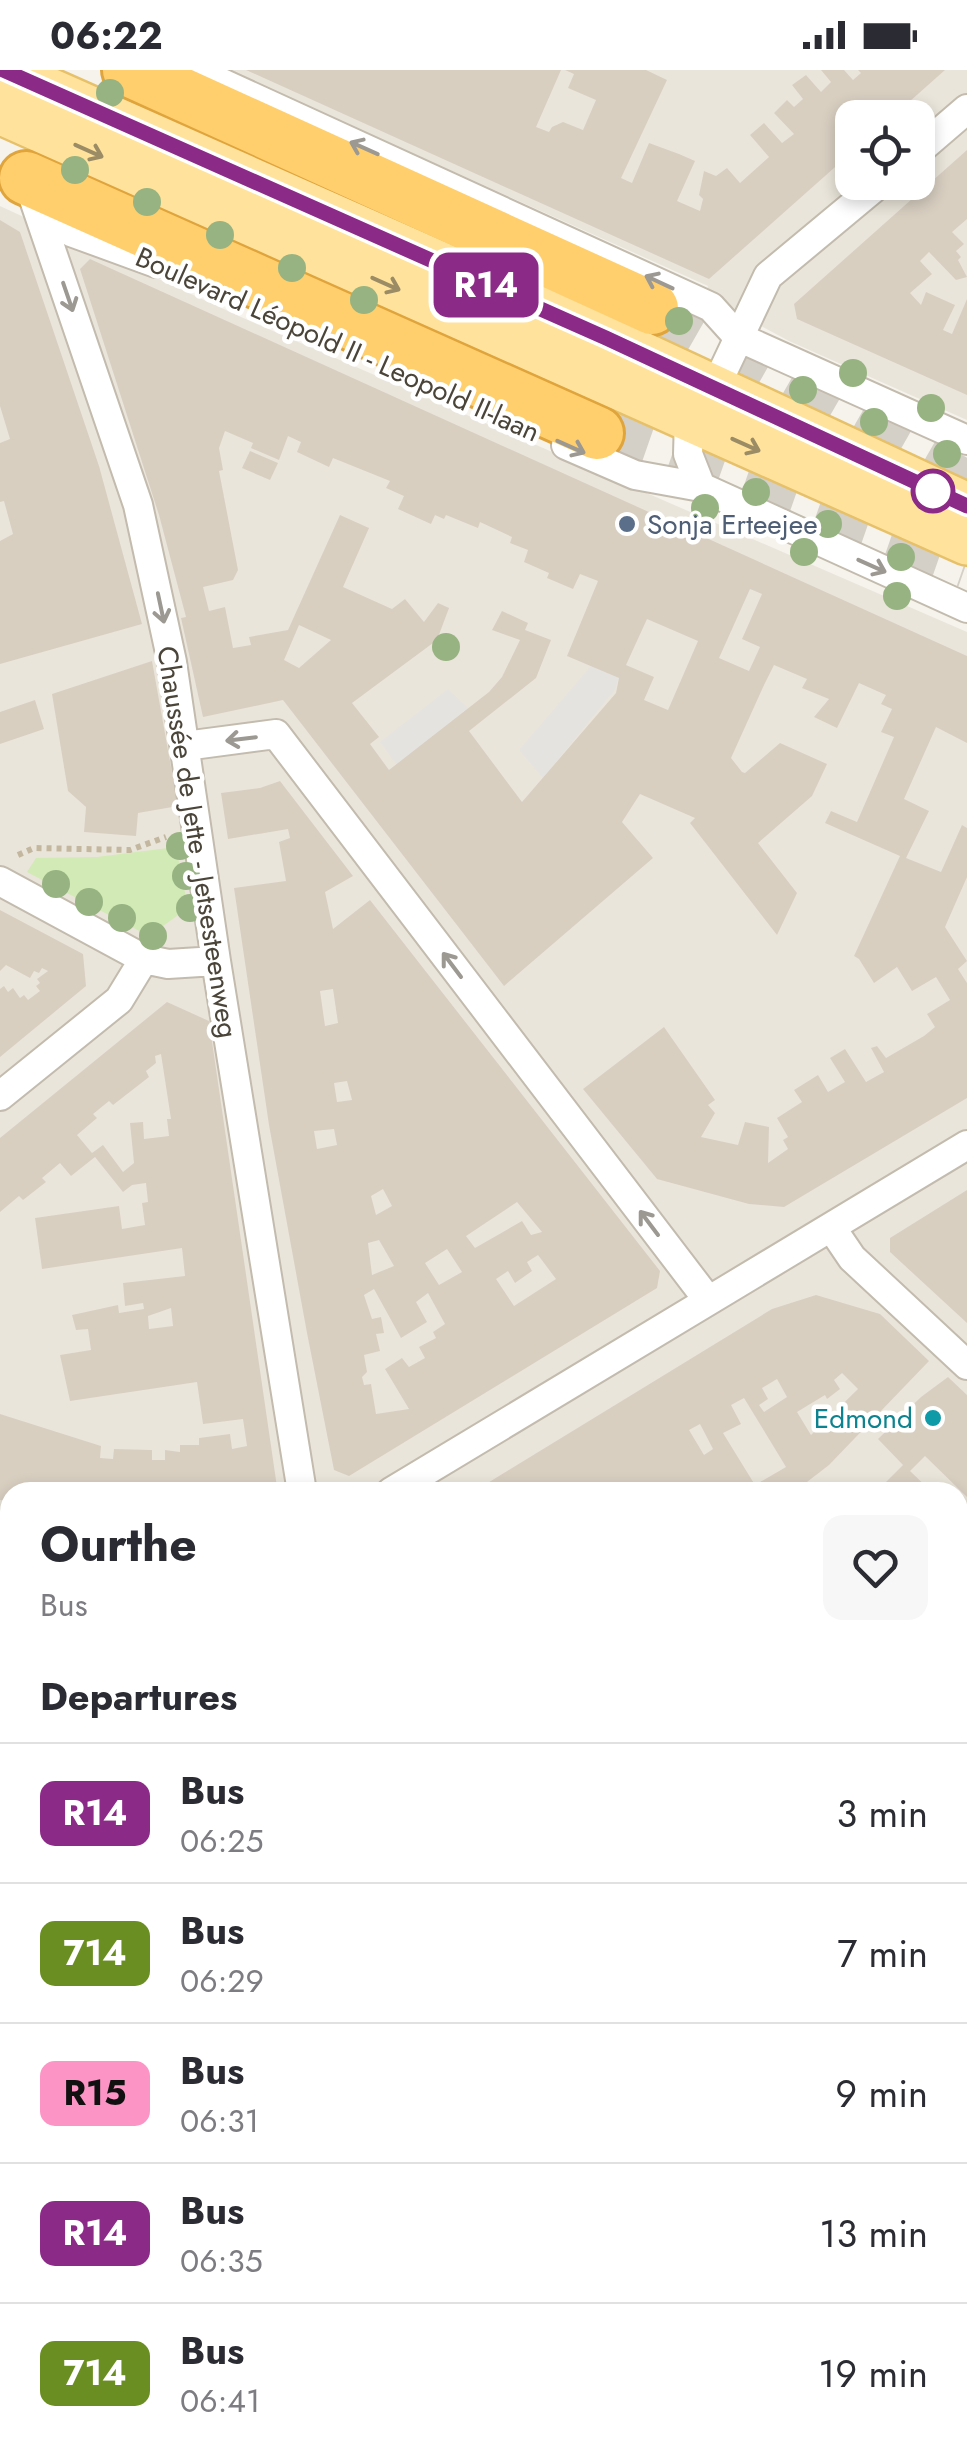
<!DOCTYPE html>
<meta charset="utf-8">
<style>
body{margin:0;font-family:Jost,sans-serif;background:#f7f7f7;color:#2b2b33;height:100vh;display:flex;flex-direction:column;font-size:38px;white-space:nowrap}
*{box-sizing:border-box;margin:0}
p{font-size:32px;color:#7c7c81}
.icon{flex:none;width:55px;height:55px;fill:none;stroke:currentColor;stroke-width:2;stroke-linecap:round;stroke-linejoin:round}
.map{position:relative;flex:1;overflow:hidden}
.drawer{position:absolute;left:0px;top:1412px;width:968px;height:982px;display:flex;flex-direction:column;background:#fff;border-radius:30px 30px 0 0;box-shadow:0 5px 15px #0003}
.drawer>*{flex:none}
.badge{padding:0 20px;border-radius:15px;font-size:35px;line-height:65px}
.controls{position:absolute;left:835px;top:30px;display:grid;gap:20px}
.controls a{display:grid;place-items:center;width:100px;height:100px;border-radius:20px;background:#fff;box-shadow:0 5px 15px #0003;font-size:50px}
.map>.badge{position:absolute;translate:-50% -50%;box-shadow:0 0 0 5px #fff}
h2{padding:0 40px;font-size:38px;line-height:90px}
.round{display:grid;place-items:center;flex:none;width:105px;height:105px;border-radius:20px;background:#f7f7f7}
.head{display:flex;align-items:center;justify-content:space-between;height:170px;padding:0 40px}
h1{font-size:48px;font-weight:700;line-height:75px}
ul{padding:0;list-style:none}
li{display:flex;align-items:center;gap:30px;height:140px;padding:0 40px;border-top:2px solid #e1e1e2}
li div{flex:1}
li b{display:block;font-size:38px}
li em{font-style:normal}
li .badge{min-width:110px;font-weight:700;text-align:center}
.status{display:flex;justify-content:space-between;align-items:center;height:70px;padding:0 50px;background:#fff;direction:ltr}
.status svg{height:28px;fill:currentColor}
.map>svg:first-child{display:block}
.residential{fill:#eae5da;fill-rule:evenodd}
.green{fill:#d2eab5}
.parking{fill:#e5e3e0}
.building{fill:#d8cfc1;fill-rule:evenodd}
.lines{fill:none;stroke-linecap:round;stroke-linejoin:round}
.highway-tunnel{stroke:#d4d0c8;stroke-width:52;stroke-dasharray:52 26;stroke-linecap:butt}
.street-casing{stroke:#c2bbae;stroke-width:32}
.secondary-casing{stroke:#d6c79b;stroke-width:45}
.primary-casing{stroke:#e6c16a;stroke-width:50}
.highway-casing{stroke:#e0a43c;stroke-width:58}
.path{stroke:#c4b79f;stroke-width:6;stroke-dasharray:5 5;stroke-linecap:butt}
.street{stroke:#fff;stroke-width:28}
.secondary{stroke:#fff3cd;stroke-width:40}
.primary{stroke:#ffe39c;stroke-width:45}
.highway{stroke:#ffcf6e;stroke-width:52}
.tree{fill:#97b381}
.oneway{stroke:#9c9892}
.oneway2{stroke:#9c8c66}
.line-casing{stroke:#fff;stroke-width:22}
.line{stroke:#8c2b87;stroke-width:15}
.stop-dot{fill:#fff;stroke:#8c2b87;stroke-width:5}
.service-dot{fill:#5c6f8a;stroke:#fff;stroke-width:4}
.culture-dot{fill:#0f9aa8;stroke:#fff;stroke-width:4}
.labels{text-anchor:middle;stroke-width:9;stroke-linejoin:round;paint-order:stroke}
.street-label{font-size:28px;fill:#4b4439;stroke:#fff}
.service-label{font-size:28px;fill:#4e5e75;stroke:#fff;text-anchor:start}
.culture-label{font-size:28px;fill:#0d838f;stroke:#fff;text-anchor:end}
</style>
<div class="status"><b>06:22</b><svg viewBox="0 0 49 12"><path d="M0 12V9h3v3zM5 12V6h3v6zM10 12V3h3v9zM15 12V0h3v12zM26 1h20v11H26zM47 4h2v5h-2z"/></svg></div>
<div class="map">
<svg width="967" height="2393" viewBox="0 0 967 2393">
<rect width="100%" height="100%" fill="#f6f3ec"/>
<path class="residential" d="M227 0H967V350L789 271 705 226 708 216ZM852 48H918V112H852Z
M0 136 241 247 967 562V2393H0ZM10 1422H958V2385H10Z"/>
<path class="green" d="M176 777 188 838 149 866 27 802 36 788 97 787Z"/>
<path class="parking" d="M591 596 619 608 614 621 543 708 519 680Z
M448 619 468 638 397 695 380 672Z"/>
<path class="building" d="M246 0H561L536 57 549 62 552 57 563 52 583 60 596 30 568 18 574 4 565 0H646L667 10 621 108 632 113 649 73 679 84 695 91 677 131 700 141 703 129 699 125 704 101 716 106 727 98 740 113 769 87 750 65 764 53 782 73 794 64 774 43 787 30 794 37 803 29 792 15 806 5 821 22 831 12 821 0H844L853 10 861 3 858 0H945L891 48H852V82L709 209Z
M967 80V149L952 162 964 174 956 181 961 187 958 190 967 207 956 210 929 182 920 191 932 204 910 223 921 235 926 222 955 235 943 260 952 264 967 229V325L797 249 794 234Z
M0 150 20 162 99 396 142 554 0 594V471L13 464 4 431 0 432V373L10 369 0 336Z
M90 189 967 586V673L936 657 904 729 929 741 906 788 941 802 962 755 967 758V807L945 857 967 891 958 899 967 913V1028L784 1137 749 1134 657 1109 583 1019 664 957 715 1030 708 1035 715 1043 701 1067 738 1075 745 1052 769 1057 768 1093 788 1079 783 1070 788 1067 777 1048 802 1032 794 1020 818 1005 828 1022 845 1012 830 988 845 979 866 1012 884 1002 871 978 877 976 886 988 924 966 935 957 927 944 950 930 936 907 912 921 897 897 874 913 859 889 854 886 900 786 825 753 831 741 857 752 894 667 881 662 892 639 881 634 886 625 859 613 837 658 814 647 829 629 802 618 807 609 774 595 764 615 731 688 742 702 745 703 780 673 827 694 812 726 758 773 797 823 777 865 690 753 695 748 640 724 622 752 653 788 504 916 283 630 203 647 181 548 186 547 159 445 80 199ZM225 361 253 373 251 378 279 390 288 366 301 372 297 382 329 397 333 388 390 411 386 418 404 426 398 439 431 454 435 445 444 449 446 445 478 458 480 452 512 467 510 473 528 480 524 492 549 503 547 508 573 519 580 504 598 511 567 586 619 608 616 623 522 732 469 661 536 608 551 570 525 560 528 553 502 541 492 560 520 570 502 607 489 622 389 700 370 674 379 667 352 633 437 570 449 538 438 533 424 552 405 529 392 539 343 517 369 458 340 445 288 560 249 567 251 575 233 578 225 537 209 541 203 517 233 510 238 500 219 401 223 400 219 378ZM750 519 762 524 742 569 760 577 749 601 719 588ZM647 549 698 571 668 640 644 630 654 607 626 595ZM299 555 331 570 299 598 284 590Z
M250 381 278 393 270 410 242 398Z
M152 591 178 736 138 743 136 766 84 762 86 737 68 721 52 624Z
M35 630 44 659 0 674V642Z
M280 711 353 806 325 822 333 859 370 830 660 1201 657 1218 349 1406 334 1400 307 1263 269 1055 234 818 286 811 279 772 290 768 288 759 228 769 221 723 260 718ZM333 919 338 953 325 956 320 921ZM347 1011 352 1030 337 1032 334 1013ZM334 1059 337 1075 317 1079 314 1061ZM383 1119 392 1136 376 1145 371 1126ZM517 1132 542 1162 531 1165 522 1151 475 1178 466 1166ZM379 1170 394 1196 372 1205 368 1173ZM447 1179 462 1202 439 1215 425 1193ZM538 1185 556 1209 514 1236 496 1209 508 1201 515 1213 532 1201 527 1192ZM374 1219 401 1268 427 1252 416 1232 428 1223 445 1254 433 1262 436 1268 419 1277 425 1288 409 1297 402 1288 385 1299 409 1339 376 1344 371 1314 364 1315 362 1307 367 1302 364 1285 380 1281 376 1264 384 1263 381 1247 372 1249 364 1225Z
M0 840 83 884 86 916 0 987V919L4 916 8 922 13 918 20 928 24 925 28 930 40 921 36 916 40 913 37 909 48 901 42 898 39 903 34 901 30 908 6 895 0 901Z
M167 932 209 951 277 1417 273 1422H10V1432L0 1430V1344L101 1376 100 1388 113 1389 114 1379 152 1380V1390H165V1380L180 1382V1375H199V1368L230 1364 232 1379 247 1376 243 1349 203 1354 197 1312 70 1331 60 1285 91 1280 88 1259 76 1260 72 1245 118 1235 119 1243 144 1239 143 1233 125 1236 123 1213 185 1206 182 1178 42 1199 35 1148 119 1136 122 1159 145 1155 142 1133 148 1132 146 1113 132 1115 123 1122 95 1087 71 1106 60 1093 42 1108 46 1112 23 1130 19 1126 0 1142V1068ZM161 984 171 1049H167L169 1066 144 1069 143 1052 130 1053 134 1093 123 1102 103 1075 92 1083 77 1065 97 1048 93 1044 109 1031 113 1035 149 1007 146 1001 156 993 155 986ZM171 1238 173 1256 149 1259 148 1246Z
M967 1120V1253L890 1182V1168Z
M816 1225 880 1244 929 1291 829 1395 794 1422H473L772 1239ZM842 1303 858 1319 811 1365 797 1342 825 1325 827 1329 840 1319 834 1310ZM777 1309 787 1327 764 1342 759 1335 768 1329 762 1318ZM744 1328 786 1397 755 1415 723 1363 741 1354 731 1335ZM700 1354 713 1379 704 1385 689 1360Z
M948 1307 967 1325V1427L925 1386 910 1401 932 1422H876L903 1395 878 1369 921 1327Z
M958 1447 967 1457V1642L962 1648 958 1647Z
M9 1717 10 2000 4 2006 0 2003V1747Z
M958 1724 967 1734 960 1741 967 1748V1865L958 1873V1780L965 1772 958 1764Z
M967 1945V2159L958 2164V1952Z
M0 2022 10 2030V2108L0 2099Z
M10 2198V2265L0 2272V2205Z
M967 2229V2317L958 2294V2234Z
M10 2329V2385H285L291 2393H78L74 2388 69 2393H0V2336Z
M349 2385H539L524 2393H354Z
M671 2385H852L833 2393H656Z
M860 2385H937L940 2393H864Z"/>
<g class="lines">
<path class="highway-tunnel" d="M652 238 966 417
M597 363 967 492"/>
<g class="street-casing">
<path id="street" d="M200 3 711 237 738 267 967 370
M918 81 967 39
M27 109 138 435 172 592 216 891 302 1422
M38 135 71 162 156 193
M714 320 768 206 881 112
M689 349 688 384 701 417
M566 375 635 405 701 417 967 538
M185 676 276 664 708 1230
M0 811 144 889 168 894 216 891
M0 1026 119 930 144 889
M831 1157 852 1188 967 1295
M391 1422 967 1075
M0 1474 10 1477
M0 1582 10 1547
M958 1909 967 1903
M0 2137 10 2146
M0 2305 10 2298
M958 2375 963 2393
M323 2385 328 2393"/>
</g>
<g class="secondary-casing">
<path id="secondary" d="M958 2200 967 2195
M582 2393 597 2385"/>
</g>
<g class="primary-casing">
<path id="primary" d="M2 0 606 268 967 436
M0 41 967 472"/>
</g>
<g class="highway-casing">
<path id="highway" d="M129 0 652 238
M26 108 597 363"/>
</g>
<path class="path" d="M18 785 34 778 130 780 166 767"/>
<use href="#street" class="street"/>
<use href="#secondary" class="secondary"/>
<use href="#primary" class="primary"/>
<use href="#highway" class="highway"/>
</g>
<g class="tree">
<circle cx="110" cy="23" r="14"/>
<circle cx="75" cy="100" r="14"/>
<circle cx="147" cy="132" r="14"/>
<circle cx="220" cy="165" r="14"/>
<circle cx="292" cy="198" r="14"/>
<circle cx="364" cy="230" r="14"/>
<circle cx="679" cy="251" r="14"/>
<circle cx="853" cy="303" r="14"/>
<circle cx="803" cy="320" r="14"/>
<circle cx="931" cy="338" r="14"/>
<circle cx="874" cy="352" r="14"/>
<circle cx="947" cy="384" r="14"/>
<circle cx="756" cy="422" r="14"/>
<circle cx="705" cy="438" r="14"/>
<circle cx="828" cy="454" r="14"/>
<circle cx="804" cy="482" r="14"/>
<circle cx="901" cy="487" r="14"/>
<circle cx="897" cy="526" r="14"/>
<circle cx="446" cy="577" r="14"/>
<circle cx="180" cy="776" r="14"/>
<circle cx="186" cy="806" r="14"/>
<circle cx="56" cy="814" r="14"/>
<circle cx="89" cy="832" r="14"/>
<circle cx="190" cy="838" r="14"/>
<circle cx="122" cy="848" r="14"/>
<circle cx="153" cy="866" r="14"/>
</g>
<defs><path id="oneway-shaft" d="M-6 0H5M1.5-3L5.5 0L1.5 3" fill="none" stroke-width="1.6" stroke-linecap="round" stroke-linejoin="round" transform="scale(2.5)"/></defs>
<g class="oneway">
<use href="#oneway-shaft" transform="translate(364 78) rotate(-156)"/>
<use href="#oneway-shaft" transform="translate(659 212) rotate(-155)"/>
<use href="#oneway-shaft" transform="translate(68 227) rotate(71)"/>
<use href="#oneway-shaft" transform="translate(571 377) rotate(24)"/>
<use href="#oneway-shaft" transform="translate(872 496) rotate(24)"/>
<use href="#oneway-shaft" transform="translate(161 538) rotate(78)"/>
<use href="#oneway-shaft" transform="translate(241 669) rotate(173)"/>
<use href="#oneway-shaft" transform="translate(452 895) rotate(-127)"/>
<use href="#oneway-shaft" transform="translate(649 1153) rotate(-127)"/>
</g>
<g class="oneway2">
<use href="#oneway-shaft" transform="translate(89 81) rotate(24)"/>
<use href="#oneway-shaft" transform="translate(386 214) rotate(24)"/>
<use href="#oneway-shaft" transform="translate(746 375) rotate(24)"/>
</g>
<g class="lines">
<g class="line-casing">
<path id="line" d="M3 0 606 268 967 436"/>
</g>
<use href="#line" class="line"/>
</g>
<circle class="stop-dot" cx="933" cy="421" r="20"/>
<circle class="service-dot" cx="627" cy="454" r="10"/>
<circle class="culture-dot" cx="933" cy="1348" r="10"/>
<g class="labels">
<g class="street-label">
<text transform="translate(338 274) rotate(24)" y="10">Boulevard Léopold II - Leopold II-laan</text>
<text transform="translate(198 772) rotate(81)" y="10">Chaussée de Jette - Jetsesteenweg</text>
</g>
<g class="service-label">
<text x="647" y="464">Sonja Erteejee</text>
</g>
<g class="culture-label">
<text x="913" y="1358">Edmond</text>
</g>
</g>
</svg>
<div class="controls">
<a><svg class="icon" aria-label="locate" viewBox="0 0 24 24"><circle cx="12" cy="12" r="6"/><path d="M12 2v4M12 18v4M2 12h4M18 12h4"/></svg></a>
</div>
<b class="badge" style="left:486px;top:215px;background:#8c2b87;color:#fff">R14</b>
<section class="drawer">
<div class="head"><div><h1>Ourthe</h1><p>Bus</p></div><a class="round"><svg class="icon" aria-label="heart" viewBox="0 0 24 24"><path d="M12 20l-8-8c-3-5 5-10 8-4 3-6 11-1 8 4z"/></svg></a></div>
<h2>Departures</h2>
<ul>
<li><span class="badge" style="background:#8c2b87;color:#fff">R14</span><div><b>Bus</b><p>06:25</p></div><em>3 min</em></li>
<li><span class="badge" style="background:#6b8e23;color:#fff">714</span><div><b>Bus</b><p>06:29</p></div><em>7 min</em></li>
<li><span class="badge" style="background:#fc95c5;color:#111">R15</span><div><b>Bus</b><p>06:31</p></div><em>9 min</em></li>
<li><span class="badge" style="background:#8c2b87;color:#fff">R14</span><div><b>Bus</b><p>06:35</p></div><em>13 min</em></li>
<li><span class="badge" style="background:#6b8e23;color:#fff">714</span><div><b>Bus</b><p>06:41</p></div><em>19 min</em></li>
</ul>
</section>
</div>
